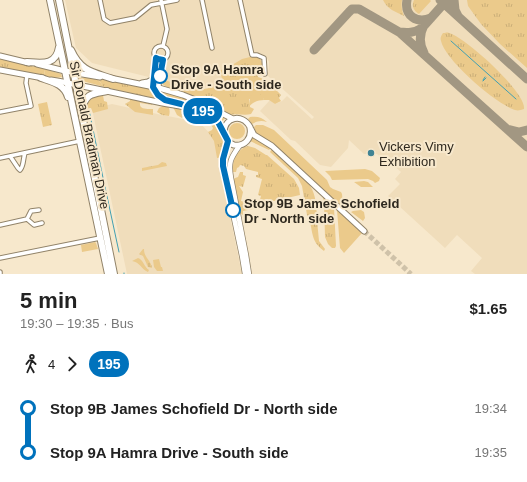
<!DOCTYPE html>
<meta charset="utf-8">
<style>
body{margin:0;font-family:Arial,sans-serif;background:#f6f6f6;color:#222;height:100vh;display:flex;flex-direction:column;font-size:15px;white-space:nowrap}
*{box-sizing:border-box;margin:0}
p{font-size:13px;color:#767676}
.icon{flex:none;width:22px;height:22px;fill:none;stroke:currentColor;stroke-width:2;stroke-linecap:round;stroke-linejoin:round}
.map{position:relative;height:274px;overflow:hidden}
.side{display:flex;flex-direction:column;background:#fff;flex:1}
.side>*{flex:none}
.badge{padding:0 8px;border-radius:13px;font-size:14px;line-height:26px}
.map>.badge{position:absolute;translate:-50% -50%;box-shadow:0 0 0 2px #fff}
.legs{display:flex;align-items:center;gap:6px;height:44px;padding:0 20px;font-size:13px}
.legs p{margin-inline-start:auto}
.summary{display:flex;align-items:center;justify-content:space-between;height:68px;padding:0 20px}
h1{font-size:22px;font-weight:600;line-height:30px}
ul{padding:0 20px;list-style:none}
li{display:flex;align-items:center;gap:14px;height:44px;font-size:15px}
li i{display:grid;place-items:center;width:6px;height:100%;margin:0 5px;background:currentColor}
li i::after{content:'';width:10px;height:10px;margin:-5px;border:3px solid;border-radius:50%;background:#fff}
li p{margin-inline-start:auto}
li:first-child i{background:linear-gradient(#0000 50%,currentColor 0)}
li:last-child i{background:linear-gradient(currentColor 50%,#0000 0)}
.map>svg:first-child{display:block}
.built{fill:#f0ddbb}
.grass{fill:url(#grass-tufts)}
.garden{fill:#ebca8b}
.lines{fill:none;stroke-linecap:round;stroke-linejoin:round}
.stream{stroke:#42a0b2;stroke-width:1}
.taxiway{stroke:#a29782;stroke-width:9}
.secondary-tunnel{stroke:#cfc2a9;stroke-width:5;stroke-dasharray:5 2.5;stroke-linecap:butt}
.minor-casing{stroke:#918369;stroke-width:5.5}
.tertiary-casing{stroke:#918369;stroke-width:6}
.secondary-casing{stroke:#918369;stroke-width:7}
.primary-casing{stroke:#918369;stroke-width:8}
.minor{stroke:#fff;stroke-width:3.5}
.tertiary{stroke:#fff;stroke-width:4.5}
.secondary{stroke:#fff;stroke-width:5}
.primary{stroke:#fff;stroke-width:6}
.line-1-casing{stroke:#fff;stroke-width:9}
.line-1{stroke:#0072bc;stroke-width:6}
.stop-1-dot{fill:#fff;stroke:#0072bc;stroke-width:2}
.poi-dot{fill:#408393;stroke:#f7e8cc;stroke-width:1.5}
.labels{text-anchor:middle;stroke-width:4;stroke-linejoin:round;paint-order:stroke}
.stop-label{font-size:13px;font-weight:bold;fill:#2e281e;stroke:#f7e8cc;text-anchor:start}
.street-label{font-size:13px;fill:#2e281e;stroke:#f7e8cc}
.poi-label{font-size:13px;fill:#2e281e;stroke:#f7e8cc;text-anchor:start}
</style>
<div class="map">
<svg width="527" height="274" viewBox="0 0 527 274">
<defs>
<pattern id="grass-tufts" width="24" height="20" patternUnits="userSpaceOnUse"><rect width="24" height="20" fill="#ebca8b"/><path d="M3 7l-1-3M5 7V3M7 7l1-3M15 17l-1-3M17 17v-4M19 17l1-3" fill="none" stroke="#caae78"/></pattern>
</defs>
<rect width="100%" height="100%" fill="#f7e8cc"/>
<path class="built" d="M65 0H527V274H475L471 271 482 258 457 235 445 248 388 196 400 184 395 179 401 172 383 156 381 158 377 154H364L349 140 348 148 331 167 320 165 295 141 291 140 260 111 270 100 275 104 282 101 287 96 312 119 314 117 268 76 269 62 266 56 260 53H253L255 61 214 86 203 88 185 86 92 63 76 48Z
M112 104 162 115 199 122 215 139 220 155 221 174 242 274H127L92 109Z"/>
<path class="grass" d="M383 0H402C401 6 402 11 404 16 396 12 387 9 383 0Z
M414 0H430L431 1 419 14C414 11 411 6 414 0Z
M467 0H527V68L500 44 481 24 468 6Z
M443 33C446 33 447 32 449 33 465 37 527 93 524 109 521 110 518 111 515 110 496 104 445 60 441 41 440 38 441 36 443 33Z
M254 56C260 58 263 61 262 67L257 70 258 77C268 80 274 88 281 95L279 98 281 101 275 104 269 100H264L263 98 249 99 250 107 254 109 251 114C244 116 237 113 230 115L167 87C163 85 161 83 161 79 175 83 198 93 212 87 215 85 219 82 222 79L220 70 228 69 227 66 232 65 242 59Z
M0 59 45 69 44 76 0 67Z
M96 78 152 88 159 99 125 92 101 86 102 84Z
M158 89 195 102 225 118 221 123 202 108 187 104 168 99 157 91Z
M97 94 103 95 104 101 107 102 108 109 93 113 91 108 85 109C85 101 90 97 97 94Z
M130 99 150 103 153 105 140 103C139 110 148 109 153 109V115L135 112 125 104 130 101Z
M47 102 52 125 43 127 38 104Z
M163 106H168C170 110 170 112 169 116L162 115 157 112 159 108Z
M173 107 201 113 210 117C206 120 204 122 199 122V119L198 118H194L192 120 188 119 187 116H183L182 118 177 115Z
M212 121 216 123 219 129 224 146 222 154 219 158H217L214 141 208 132 212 130 213 128 209 122Z
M253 137 271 148 269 150 250 141Z
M248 146 255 148 266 155H267L294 179 299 188 300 195 265 203 264 202 259 203 261 196 258 195 262 179 256 177V175H258V172L246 169 244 166 240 165 239 167 237 168 236 172H233C232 160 237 149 248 146Z
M272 149 307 181C316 193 316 202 317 217L314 220 310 218 307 215 302 186 298 178 270 152Z
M162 162 166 163 167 166 142 171V168L158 165Z
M240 172H243V175L246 176 243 187 239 186 243 192 241 201 249 203 253 206V209L243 211V215L240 213 233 180 235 178 238 177Z
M322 194 332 204 334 208 336 246 335 248H332L328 244 325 237 324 202Z
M317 220 319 241 325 249 324 251C312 242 313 235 310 222H315Z
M143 249H144C144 258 151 260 152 268L148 267 143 256 139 254Z
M138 258C143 259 144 267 149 270L148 272C141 269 140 262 132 261Z
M159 259 161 267H162L163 271H157L154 267 153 260Z"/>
<path class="garden" d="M45 69 61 74 62 77 55 78 44 76Z
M89 77 96 78 102 84 101 86 79 80V78Z
M254 92C259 92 263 96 264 100 259 100 252 102 249 107 250 101 249 95 254 92Z
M250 117C257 116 262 117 267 122 261 120 257 121 252 124L248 119Z
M229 131a8 8 0 1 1 16 0a8 8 0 1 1-16 0Z
M256 125H263L274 130 327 180 330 187 333 189 341 192 342 194 343 206 344 207V210L305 172 269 142 256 133 254 127Z
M365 169 372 171 380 178 379 181 375 183 373 181 368 179 332 180 330 176 325 171Z
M364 181 368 182 373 187H361L354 182Z
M338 209 362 233 344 253 340 248 337 210Z
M361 210 364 212 365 218 363 221 351 212 353 211Z
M95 242 96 243 98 249 82 252 81 245Z"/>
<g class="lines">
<path class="stream" d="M451 41 516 99
M483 80 485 77
M483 81 486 78
M89 110 102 173 119 252
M124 273V274"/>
<path class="taxiway" d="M407 0C404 16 417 24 431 18
M440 0 527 79
M454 0 455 10 458 16
M399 32C408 33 414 33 422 28L447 0
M314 50 349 12 352 9H359L399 32 527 147
M424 53C419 44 419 35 424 25
M507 129 519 132 527 130"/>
<path class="secondary-tunnel" d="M364 231 411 274"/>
<g class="minor-casing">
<path id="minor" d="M100 0 104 19 110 23 135 18 151 5 177 0
M161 0 167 29 163 46
M202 0 212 48
M240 0 252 55H257L264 58 265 74
M154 53a7 7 0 1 1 14 0a7 7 0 1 1-14 0Z
M153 87 157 58
M159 88V82L163 59
M0 112 31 106 26 83 27 75
M10 156 18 168 20 170C24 166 23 158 25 153
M0 158 80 141
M27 219 31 211 39 210
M0 225 27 219 34 225 42 223
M0 258 100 238
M0 272V274"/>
</g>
<g class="tertiary-casing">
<path id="tertiary" d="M228 141 223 159V166L242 256 245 274
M240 145C231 158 228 161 231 178L246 255 249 274"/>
</g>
<g class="secondary-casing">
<path id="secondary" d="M0 56 29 63
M37 64 65 71 100 77
M0 70 43 78
M110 78 159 88 183 95 198 101 233 119
M51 80C86 86 119 94 153 101 170 105 188 106 205 112 209 114 214 117 217 121 223 128 223 142 234 145 245 147 252 138 250 128
M142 83 148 82 154 79
M153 87C157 95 162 99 171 101
M251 129 254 135 272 146 364 231
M224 132C225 117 242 113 250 127"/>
</g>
<g class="primary-casing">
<path id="primary" d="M50 0 108 274
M59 0 114 274
M71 50C81 72 93 72 113 79
M27 62C42 63 56 66 59 47
M41 78C53 82 64 84 68 97
M82 109C86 93 92 94 107 91"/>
</g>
<use href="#minor" class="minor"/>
<use href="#tertiary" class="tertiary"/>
<use href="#secondary" class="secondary"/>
<use href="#primary" class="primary"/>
</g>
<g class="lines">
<g class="line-1-casing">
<path id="line-1" d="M160 76 163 60 158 59 156 58 153 87 158 95 165 100 181 104 210 114 218 122 228 141 223 159V166L233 210"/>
</g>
<use href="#line-1" class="line-1"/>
</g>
<g class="stop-1-dot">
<circle cx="160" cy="76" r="7"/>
<circle cx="233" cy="210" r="7"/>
</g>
<circle class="poi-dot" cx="371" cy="153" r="4"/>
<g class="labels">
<g class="stop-label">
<text x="171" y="74">Stop 9A Hamra<tspan x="171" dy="15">Drive - South side</tspan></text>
<text x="244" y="208">Stop 9B James Schofield<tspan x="244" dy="15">Dr - North side</tspan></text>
</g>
<g class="street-label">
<text transform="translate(90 135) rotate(78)" y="5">Sir Donald Bradman Drive</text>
</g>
<g class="poi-label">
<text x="379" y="151">Vickers Vimy<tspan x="379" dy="15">Exhibition</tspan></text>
</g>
</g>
</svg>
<b class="badge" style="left:203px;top:111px;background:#0072bc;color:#fff">195</b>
</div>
<section class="side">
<div class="summary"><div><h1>5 min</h1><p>19:30 – 19:35 · Bus</p></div><b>$1.65</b></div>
<div class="legs"><svg class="icon" aria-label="walk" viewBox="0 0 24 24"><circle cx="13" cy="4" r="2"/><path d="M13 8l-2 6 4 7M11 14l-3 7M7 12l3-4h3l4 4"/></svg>4<svg class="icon" aria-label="forward" viewBox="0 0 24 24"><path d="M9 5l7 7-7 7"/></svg><b class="badge" style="background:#0072bc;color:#fff">195</b></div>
<ul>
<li><i style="color:#0072bc"></i><b>Stop 9B James Schofield Dr - North side</b><p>19:34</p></li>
<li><i style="color:#0072bc"></i><b>Stop 9A Hamra Drive - South side</b><p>19:35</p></li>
</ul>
</section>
